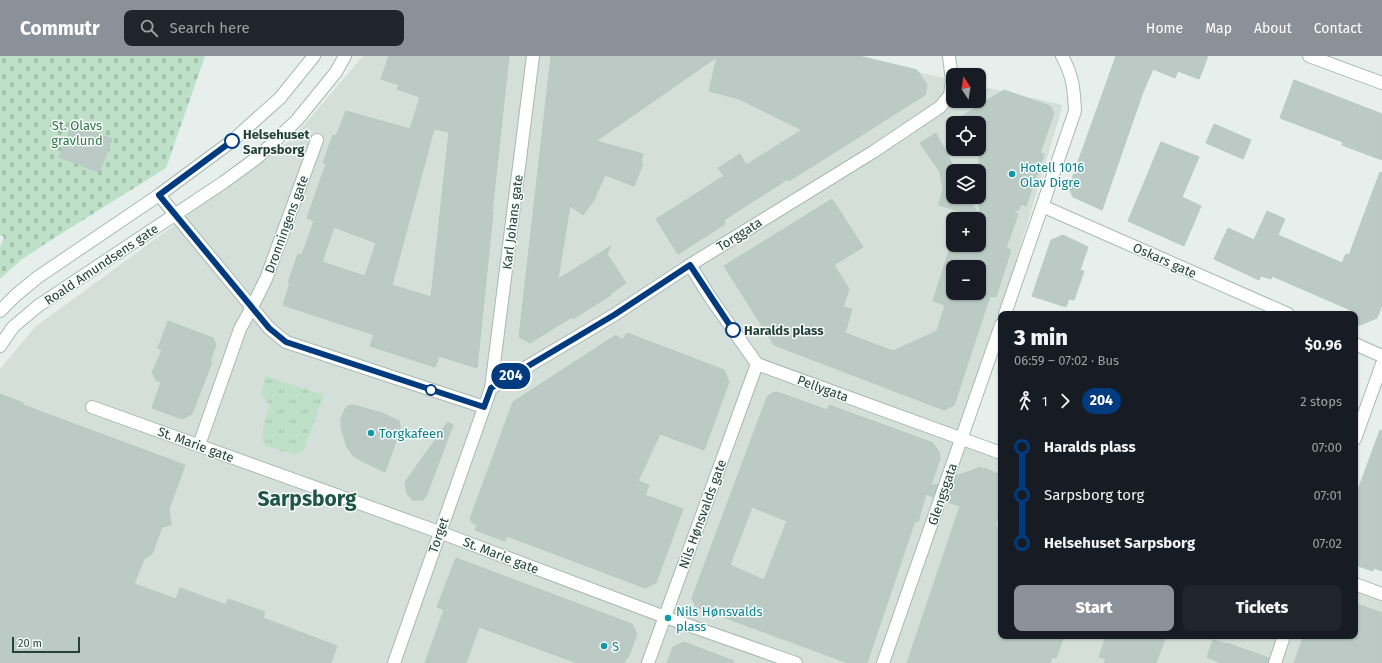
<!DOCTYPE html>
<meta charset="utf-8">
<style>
body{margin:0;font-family:"Fira Sans",sans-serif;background:#20242c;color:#f1f3f6;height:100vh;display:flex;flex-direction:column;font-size:15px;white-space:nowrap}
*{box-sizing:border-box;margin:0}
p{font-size:13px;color:#9ea1a6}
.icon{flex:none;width:22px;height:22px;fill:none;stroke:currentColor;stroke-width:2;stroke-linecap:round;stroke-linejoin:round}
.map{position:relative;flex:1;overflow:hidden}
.drawer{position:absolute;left:998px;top:255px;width:360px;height:328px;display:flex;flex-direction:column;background:#171b24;border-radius:8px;box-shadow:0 1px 3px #0004}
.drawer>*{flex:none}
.badge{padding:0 8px;border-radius:13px;font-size:14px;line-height:26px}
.needle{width:26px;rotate:348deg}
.tools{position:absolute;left:946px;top:12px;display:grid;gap:8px}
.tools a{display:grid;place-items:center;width:40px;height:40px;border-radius:8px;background:#171b24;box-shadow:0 1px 3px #0004;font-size:20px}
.scale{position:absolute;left:12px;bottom:10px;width:68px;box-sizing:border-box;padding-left:4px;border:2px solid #24423a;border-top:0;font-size:11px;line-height:14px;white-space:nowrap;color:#24423a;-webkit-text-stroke:3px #f7fbf9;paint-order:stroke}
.map>.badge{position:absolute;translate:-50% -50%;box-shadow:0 0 0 2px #fff}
.legs{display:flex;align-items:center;gap:6px;height:44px;padding:0 16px;font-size:13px}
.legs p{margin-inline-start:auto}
.summary{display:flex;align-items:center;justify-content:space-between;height:68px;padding:0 16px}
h1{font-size:22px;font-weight:800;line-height:30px}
.primary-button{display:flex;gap:8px;margin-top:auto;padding:8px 16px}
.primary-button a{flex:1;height:46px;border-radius:8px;background:#8c9099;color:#fff;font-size:16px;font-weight:800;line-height:46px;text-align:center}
.primary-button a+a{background:#20242c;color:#f1f3f6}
ul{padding:0 16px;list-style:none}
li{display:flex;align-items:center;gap:14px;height:48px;font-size:15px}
li i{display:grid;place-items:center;width:6px;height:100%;margin:0 5px;background:currentColor}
li i::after{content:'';width:10px;height:10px;margin:-5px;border:3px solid;border-radius:50%;background:#171b24}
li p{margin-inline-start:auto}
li:first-child i{background:linear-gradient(#0000 50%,currentColor 0)}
li:last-child i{background:linear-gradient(currentColor 50%,#0000 0)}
header{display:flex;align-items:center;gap:24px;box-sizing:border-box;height:56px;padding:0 20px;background:#8c9099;color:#fff}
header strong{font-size:19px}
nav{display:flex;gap:22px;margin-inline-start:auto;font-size:14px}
.search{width:280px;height:36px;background:#20242c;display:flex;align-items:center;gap:10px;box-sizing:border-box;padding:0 14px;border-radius:8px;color:#9ea1a6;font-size:15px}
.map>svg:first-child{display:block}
.built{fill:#d4dfda;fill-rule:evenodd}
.grass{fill:url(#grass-tufts)}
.cemetery{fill:url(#cemetery-stones)}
.building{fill:#bbcac4;stroke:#b8c9c2;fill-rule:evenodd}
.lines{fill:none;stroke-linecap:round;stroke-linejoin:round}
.lane-casing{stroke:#a8b8b2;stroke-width:14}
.street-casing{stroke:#a8b8b2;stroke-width:14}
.secondary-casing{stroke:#a4bbb3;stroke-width:14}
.lane{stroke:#fff;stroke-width:12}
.street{stroke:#fff;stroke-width:12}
.secondary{stroke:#fff;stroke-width:12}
.line-1-casing{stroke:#fff;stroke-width:9}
.line-1{stroke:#003b80;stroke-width:6}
.stop-1-dot{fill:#fff;stroke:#003b80;stroke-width:2}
.culture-dot{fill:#0f9aa8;stroke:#f7fbf9;stroke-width:1.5}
.labels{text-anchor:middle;stroke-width:3;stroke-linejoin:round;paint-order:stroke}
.park-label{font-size:13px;fill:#2d7a4b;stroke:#f7fbf9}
.stop-label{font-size:13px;font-weight:bold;fill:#24423a;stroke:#f7fbf9;text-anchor:start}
.culture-label{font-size:13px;fill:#0d838f;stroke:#f7fbf9;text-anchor:start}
.street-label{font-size:13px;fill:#24423a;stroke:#f7fbf9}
.town-label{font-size:21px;font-weight:bold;fill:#1f5548;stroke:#f7fbf9}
</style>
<header>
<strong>Commutr</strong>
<div class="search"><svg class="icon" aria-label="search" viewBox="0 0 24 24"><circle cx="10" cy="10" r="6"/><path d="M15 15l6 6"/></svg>Search here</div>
<nav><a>Home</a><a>Map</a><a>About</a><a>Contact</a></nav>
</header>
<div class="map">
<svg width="1382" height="607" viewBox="0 0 1382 607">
<defs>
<pattern id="grass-tufts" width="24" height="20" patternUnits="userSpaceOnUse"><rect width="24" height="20" fill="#bfe0c8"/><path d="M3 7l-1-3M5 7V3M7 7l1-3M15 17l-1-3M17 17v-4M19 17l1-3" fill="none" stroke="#a4c1ad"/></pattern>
<pattern id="cemetery-stones" width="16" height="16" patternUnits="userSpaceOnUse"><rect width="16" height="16" fill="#bfe0c8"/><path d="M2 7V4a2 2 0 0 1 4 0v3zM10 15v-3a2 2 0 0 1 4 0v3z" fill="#a4c1ad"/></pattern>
</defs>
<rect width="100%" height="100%" fill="#e6efeb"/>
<path class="built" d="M363 0H846L953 24V45H979V30L1063 49 962 383 1001 397V580H1355V528L1382 538V607H0V313L35 271 292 83ZM953 67H979V93H953ZM953 115H979V141H953ZM953 163H979V189H953ZM953 211H979V237H953Z"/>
<path class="grass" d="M265 320 324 339 304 394 294 399 264 389C261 375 264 363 270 350L261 338Z"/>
<path class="cemetery" d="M0 0H205L166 112 48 186 21 204 0 223V191L4 181 0 179Z"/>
<path class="building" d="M389 0H509L492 156 493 157 477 312 439 300 435 311 370 290 374 279 283 249 290 227H288L298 198 302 199 314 165 307 162 326 108 323 107 333 79 336 80 346 55 410 73 420 41 397 33 399 29 381 23ZM434 73 449 76 431 241 392 229ZM334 171 376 187 365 220 322 206Z
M551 0H859L917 14 927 29 925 39 789 125 788 123 724 164 725 168 678 198 656 163 724 120 718 112 740 98 746 109 802 74 739 43 709 35 717 1 596 85 643 98 641 107 643 108 634 130 605 119 594 144 583 159 570 150 558 223 611 190 607 198 626 227 610 238 611 239 573 263 572 261 530 287 519 281Z
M1116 0H1208L1199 23 1178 15 1175 22 1153 13 1143 36 1102 154 1073 141 1069 131Z
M1294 24 1382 58V104L1342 89 1343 86 1280 62Z
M1004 34 1050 50 1054 57 1040 97 1044 98 1026 150 1021 148 1019 154 1013 155 1018 158 1006 192 1011 194 996 241 990 240 954 349 944 354 774 289 724 210 832 143 863 191 834 209 849 233 843 251 852 253 845 277 893 295 937 275 945 249 933 245 953 182V189H979V163H959L962 156 939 149 943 133 940 116 920 87 936 77 956 115H953V141H969L979 159V67H951ZM953 211H979V237H953Z
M73 67 112 83 100 114 99 113 98 116 59 101Z
M1214 68 1251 84 1243 103 1206 87Z
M1161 86 1199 101 1182 141 1201 150 1184 190 1128 165Z
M1380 116 1382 117V249L1377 262 1355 271V256L1272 220 1271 223 1261 220 1259 224 1214 203 1228 172 1254 184 1267 155 1285 163 1278 179 1342 207 1346 198 1349 199Z
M1063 179 1088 191 1080 214 1084 215 1074 244 1069 243 1066 251 1032 240 1051 184Z
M168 265 213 282 216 289 210 305 212 306 192 358 182 363 152 352 161 326 157 325 152 317 162 294 158 292Z
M627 277 724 314 729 326 704 394 660 378 638 425 649 429 645 439 683 453 656 527 645 532 507 480 505 485 475 474 477 469 471 466 472 464 470 463 513 346 616 279 622 284Z
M777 336 827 354 829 349 906 377 933 387 939 396 940 402 931 430 938 428 933 441 926 438 918 466 915 465 867 607H848L696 551 692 542 767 341 772 337ZM752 451 787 465 764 524 730 509Z
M0 338 23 347V349L185 409 169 453 171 469 162 471 152 498 144 503 134 528 176 543 180 532 226 549 228 543 265 556 263 562 337 590 331 607H0Z
M353 349 382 357 399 365 400 370V374L385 416 358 403 353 400 347 391 341 372V363L345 353 348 350Z
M448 366 453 369 427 438 423 444H413L407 438 405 426Z
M1380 374 1382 375V515L1374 512 1373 515 1355 509V442Z
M981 411 984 415V412L1001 419V453L995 470 1001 472V580H1064L1056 602 1052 601 1050 607H907L960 450 947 446 956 420Z
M456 502 632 568 637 578 628 602 627 601 624 607H577L479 571 466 607H425L444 554 437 551Z
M1355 547 1382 557V607H1294L1304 580H1355Z
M1106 580H1166L1156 607H1104L1106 603 1099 601Z
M1213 584 1226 588 1227 587 1269 602 1268 607H1221L1207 601Z
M684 586 734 605 733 607H667L673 591Z"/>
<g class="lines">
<g class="lane-casing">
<path id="lane" d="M199 389 240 273 252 251"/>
</g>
<g class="street-casing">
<path id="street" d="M1309 0 1382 27
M159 139 269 272 286 286 484 351
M1042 150 1288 258
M690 209 710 241 757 308 1001 397
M252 251 266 223 317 84
M1005 258 1075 55C1074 33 1073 20 1062 0
M1355 288 1382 300
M491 332 614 259 690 209 873 96 940 51 950 39 952 25 949 0
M92 351 439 476 665 561 796 607
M1355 383 1382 308
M1355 528 1382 538
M394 607 491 332 533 0
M648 607 757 308
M883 607 1001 269
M1275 607 1284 580"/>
</g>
<g class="secondary-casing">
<path id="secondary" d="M0 255 16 239 38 221 159 139 232 85 280 42 314 0
M0 290 13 271 38 250 224 126 258 101 297 64 336 16 345 0"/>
</g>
<use href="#lane" class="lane"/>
<use href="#street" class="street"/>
<use href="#secondary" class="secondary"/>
</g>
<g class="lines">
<g class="line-1-casing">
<path id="line-1" d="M232 85 159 139 269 272 286 286 484 351 491 332 614 259 690 209 733 274"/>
</g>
<use href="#line-1" class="line-1"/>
</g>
<g class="stop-1-dot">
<circle cx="232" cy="85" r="7"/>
<circle cx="733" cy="274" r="7"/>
<circle cx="431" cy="334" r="5"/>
</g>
<g class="culture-dot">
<circle cx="1012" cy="118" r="4"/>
<circle cx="371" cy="377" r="4"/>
<circle cx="668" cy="562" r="4"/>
<circle cx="604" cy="590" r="4"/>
</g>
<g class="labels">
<g class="park-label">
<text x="77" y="74">St. Olavs<tspan x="77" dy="15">gravlund</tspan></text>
</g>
<g class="stop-label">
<text x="243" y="83">Helsehuset<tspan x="243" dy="15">Sarpsborg</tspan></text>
<text x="744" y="279">Haralds plass</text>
</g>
<g class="culture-label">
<text x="1020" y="116">Hotell 1016<tspan x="1020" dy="15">Olav Digre</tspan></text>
<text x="379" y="382">Torgkafeen</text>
<text x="676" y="560">Nils Hønsvalds<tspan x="676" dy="15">plass</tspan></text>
<text x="612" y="595">S</text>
</g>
<g class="street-label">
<text transform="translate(512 166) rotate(-83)" y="5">Karl Johans gate</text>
<text transform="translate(286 168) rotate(-70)" y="5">Dronningens gate</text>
<text transform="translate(739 178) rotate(-32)" y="5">Torggata</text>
<text transform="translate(1165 204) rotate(24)" y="5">Oskars gate</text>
<text transform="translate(101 208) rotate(-34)" y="5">Roald Amundsens gate</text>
<text transform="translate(823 332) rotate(20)" y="5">Pellygata</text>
<text transform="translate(196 388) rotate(20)" y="5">St. Marie gate</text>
<text transform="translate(942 438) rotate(-71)" y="5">Glengsgata</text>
<text transform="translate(702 458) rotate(-70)" y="5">Nils Hønsvalds gate</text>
<text transform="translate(438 479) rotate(-71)" y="5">Torget</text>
<text transform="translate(501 499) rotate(21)" y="5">St. Marie gate</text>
</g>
<g class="town-label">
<text x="307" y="450">Sarpsborg</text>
</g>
</g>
</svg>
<div class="tools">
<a><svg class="needle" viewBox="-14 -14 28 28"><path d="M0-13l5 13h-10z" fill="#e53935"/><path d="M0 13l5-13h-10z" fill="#9ea1a6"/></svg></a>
<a><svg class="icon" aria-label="locate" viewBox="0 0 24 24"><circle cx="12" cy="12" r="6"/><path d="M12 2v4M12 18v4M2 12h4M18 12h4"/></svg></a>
<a><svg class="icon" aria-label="layers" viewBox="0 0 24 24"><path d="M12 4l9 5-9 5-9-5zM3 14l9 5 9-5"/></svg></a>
<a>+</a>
<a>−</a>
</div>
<div class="scale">20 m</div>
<b class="badge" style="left:511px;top:320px;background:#003b80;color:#fff">204</b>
<section class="drawer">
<div class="summary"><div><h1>3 min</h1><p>06:59 – 07:02 · Bus</p></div><b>$0.96</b></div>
<div class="legs"><svg class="icon" aria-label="walk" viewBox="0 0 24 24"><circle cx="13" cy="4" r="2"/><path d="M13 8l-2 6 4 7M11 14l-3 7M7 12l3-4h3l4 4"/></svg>1<svg class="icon" aria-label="forward" viewBox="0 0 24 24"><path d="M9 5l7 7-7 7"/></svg><b class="badge" style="background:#003b80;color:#fff">204</b><p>2 stops</p></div>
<ul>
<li><i style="color:#003b80"></i><b>Haralds plass</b><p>07:00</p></li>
<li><i style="color:#003b80"></i><span>Sarpsborg torg</span><p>07:01</p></li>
<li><i style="color:#003b80"></i><b>Helsehuset Sarpsborg</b><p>07:02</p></li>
</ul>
<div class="primary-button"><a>Start</a><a>Tickets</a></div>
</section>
</div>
